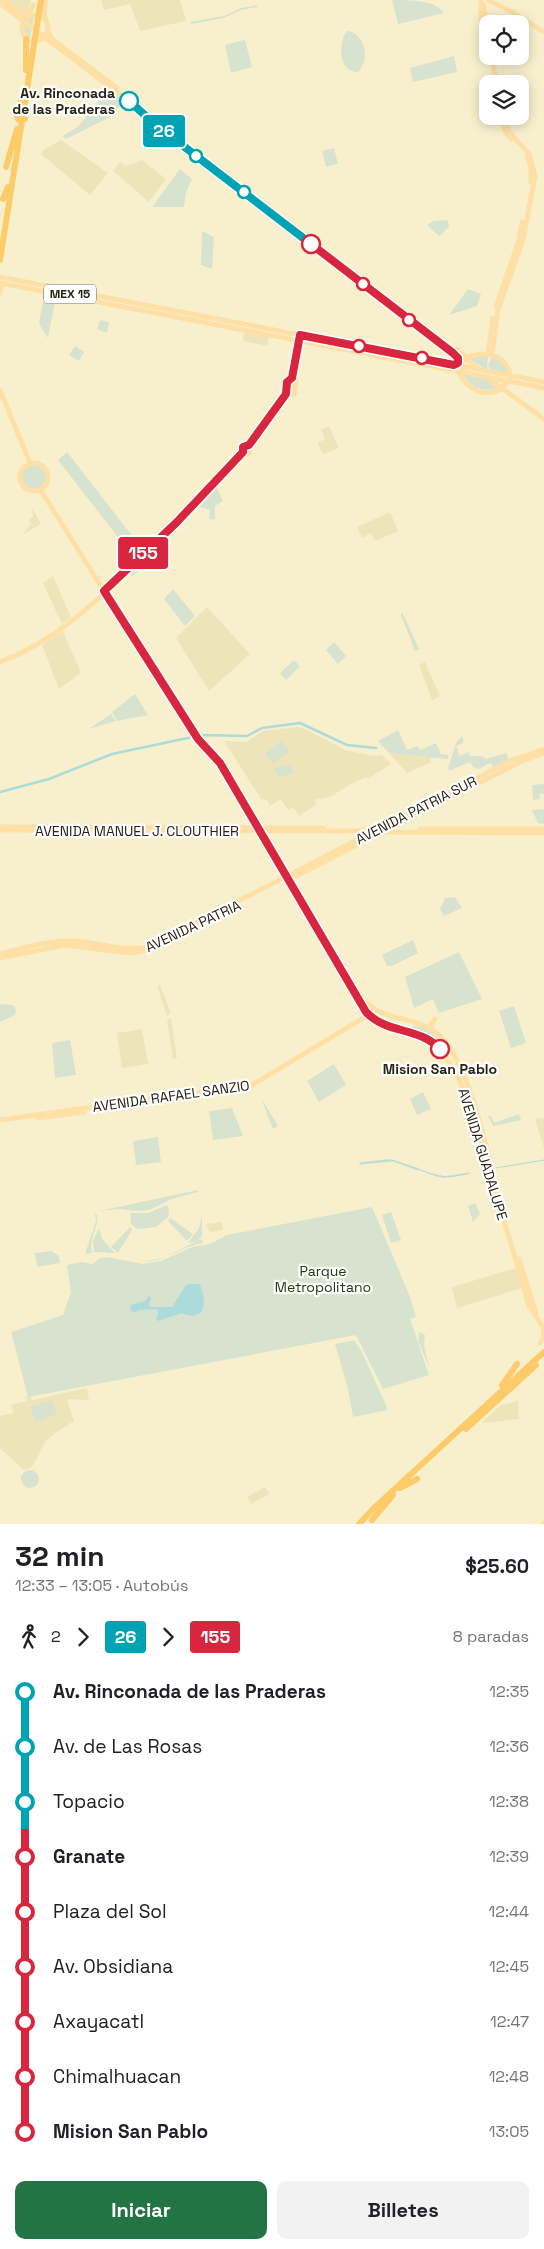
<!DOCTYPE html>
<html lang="es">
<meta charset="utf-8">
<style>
body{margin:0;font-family:"Space Grotesk",sans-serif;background:#f2f2f2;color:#202124;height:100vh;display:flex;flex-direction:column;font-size:19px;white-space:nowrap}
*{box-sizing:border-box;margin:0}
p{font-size:16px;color:#757577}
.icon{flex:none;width:28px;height:28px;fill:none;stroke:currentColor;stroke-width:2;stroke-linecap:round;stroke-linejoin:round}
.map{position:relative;height:1524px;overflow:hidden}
.drawer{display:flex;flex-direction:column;background:#fff;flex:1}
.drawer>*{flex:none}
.badge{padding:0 10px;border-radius:4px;font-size:18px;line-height:32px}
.buttons{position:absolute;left:479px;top:15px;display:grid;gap:10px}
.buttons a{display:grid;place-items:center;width:50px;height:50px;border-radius:10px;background:#fff;box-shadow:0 2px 12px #0003;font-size:25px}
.map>.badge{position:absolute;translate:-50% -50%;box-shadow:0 0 0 2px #fff}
.legs{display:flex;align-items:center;gap:8px;height:55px;padding:0 15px;font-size:16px}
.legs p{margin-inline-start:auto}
.summary{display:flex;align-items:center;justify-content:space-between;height:85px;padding:0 15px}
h1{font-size:28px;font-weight:700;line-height:38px}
.cta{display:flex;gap:10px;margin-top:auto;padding:10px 15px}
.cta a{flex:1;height:58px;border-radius:10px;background:#227445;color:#fff;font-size:20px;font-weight:700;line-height:58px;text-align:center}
.cta a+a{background:#f2f2f2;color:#202124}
ul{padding:0 15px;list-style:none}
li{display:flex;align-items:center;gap:18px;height:55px;font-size:19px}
li i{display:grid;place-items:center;width:8px;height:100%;margin:0 6px;background:currentColor}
li i::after{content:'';width:12px;height:12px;margin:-6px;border:4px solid;border-radius:50%;background:#fff}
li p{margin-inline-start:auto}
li:first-child i{background:linear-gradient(#0000 50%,currentColor 0)}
li:last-child i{background:linear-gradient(currentColor 50%,#0000 0)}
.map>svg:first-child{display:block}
.built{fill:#eee4ba}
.green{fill:#d7e3ce}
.water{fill:#addbdb}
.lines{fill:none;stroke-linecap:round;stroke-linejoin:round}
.stream{stroke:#addbdb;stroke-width:1}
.canal{stroke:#addbdb;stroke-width:2.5}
.major{stroke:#fee0a6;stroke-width:5}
.highway{stroke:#fdcb6a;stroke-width:6}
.line-1-casing{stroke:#fff;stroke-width:11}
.line-2-casing{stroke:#fff;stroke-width:11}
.line-1{stroke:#00a3b4;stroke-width:8}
.line-2{stroke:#d7263d;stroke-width:8}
.stop-1-dot{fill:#fff;stroke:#00a3b4;stroke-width:2.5}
.stop-2-dot{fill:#fff;stroke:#d7263d;stroke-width:2.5}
.labels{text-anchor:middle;stroke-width:4.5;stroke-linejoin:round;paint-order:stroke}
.shield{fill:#fff;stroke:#67655c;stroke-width:1}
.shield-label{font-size:12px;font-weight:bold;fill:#262316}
.stop-label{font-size:14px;font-weight:bold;fill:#262316;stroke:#fff;text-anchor:end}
.street-label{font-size:14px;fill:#262316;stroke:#fff}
.park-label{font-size:14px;fill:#233a0a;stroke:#fff}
</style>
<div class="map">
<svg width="544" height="1524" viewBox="0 0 544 1524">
<rect width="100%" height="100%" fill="#f8f0cd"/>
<path class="built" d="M4 0H31L27 13H23Z
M101 0H180L186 21 140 31 130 4 104 10Z
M61 140 108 173 90 195 41 154 45 149Z
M142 160 166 179 149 202 113 171 120 162 126 166Z
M244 332 269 337 267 346 243 341Z
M329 426 339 448 323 454 317 443 325 439 321 430Z
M32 508 41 524 22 535 31 524 29 519 33 517Z
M390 512 398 531 375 541 371 533 362 538 357 527Z
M53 576 71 617 62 624 43 583Z
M207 607 250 654 209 691 176 638Z
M63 631 81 673 59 689 42 645Z
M425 662 440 696 432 700 419 665Z
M297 727 303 728 346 750 373 756 382 755 391 764 368 779 366 777 349 785 332 796 315 800 316 805 299 816 293 807 288 810 281 799 270 806 267 800 261 799 224 741 246 742 263 731Z
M389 753 431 757V762L407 773Z
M160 985 171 1013 167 1016 157 986Z
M171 1018 177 1058 173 1059 167 1020Z
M142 1029 148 1064 122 1068 117 1033Z
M544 1118V1148L535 1119Z
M222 1222 223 1230 210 1232 206 1224Z
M516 1268 522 1288 457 1308 452 1287Z
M87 1388 89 1400 67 1399 74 1421 55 1433 46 1441 32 1467 24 1470 0 1448V1416L14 1413 11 1405 27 1401 25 1397 31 1396 32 1400Z
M518 1401 519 1419 481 1423 501 1405Z
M265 1487 269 1494 251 1504 247 1497Z"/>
<path class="green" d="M392 0C410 0 436 0 444 13L398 24Z
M257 5 258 7 241 10 224 18 191 24 190 22 224 16 241 8Z
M34 17 30 40 25 36 23 27 27 19Z
M347 31H350C366 38 370 59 358 72 338 73 338 42 347 31Z
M245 40 252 67 231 73 225 45Z
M454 56 457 72 413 82 410 68Z
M108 89 124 102 112 116 66 139 62 136 78 127Z
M334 148 338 164 326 167 322 151Z
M180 169 192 179 186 192 184 207H152Z
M448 220 449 227 439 236 427 225 434 221Z
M202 231 214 237 212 269 201 265Z
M468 289 481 294 477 306 449 315Z
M44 294 56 296 48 338 39 324Z
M100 320 109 322 107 333 97 329Z
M75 346 84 352 79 361 69 355Z
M475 355 488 356 487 370 470 359Z
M492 357 505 364 509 374 490 370 488 365Z
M461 372 485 378 500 388C479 393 473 388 461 372Z
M67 452 144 551 135 559 58 460Z
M21 476a13 13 0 1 1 26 0a13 13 0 1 1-26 0Z
M216 486 223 501 215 506V520L209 519 210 510 196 506Z
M152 552 158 559 144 571 141 569 133 576 129 573Z
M173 589 195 616 185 626 164 599Z
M402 612 419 649 415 651 401 615Z
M334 642 346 656 338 664 326 650Z
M294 660 300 666 286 680 280 673Z
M135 694 148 715 117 721 112 712Z
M111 714 116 721 89 729Z
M398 730 407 750 418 746 420 750 436 743 441 754 449 755 448 759 389 753 378 741Z
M462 736 464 742 456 746 460 756 468 752 470 756H482L486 759 506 753 509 760 493 767 490 763 479 769 473 767 470 762 449 771 448 768 456 743Z
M282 740 290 751 273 764 265 754Z
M289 765 295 773 279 777 273 768Z
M544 784V794H539L540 799 533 800 532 785Z
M544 809V824L538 823 532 810Z
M455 897 462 908 444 916 440 909 445 898Z
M413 940 418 953 392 966H387L382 955Z
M459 952 482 999 439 1013 433 999 414 1008 405 977Z
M0 1004 13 1005 16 1010 15 1015 0 1022Z
M514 1006 526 1043 511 1048 499 1011Z
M421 1024 444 1040 437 1046 403 1030Z
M70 1040 76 1075 55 1078 52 1043Z
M334 1064 346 1085 319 1102 307 1081Z
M423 1092 431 1109 417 1115 410 1099Z
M261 1098 278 1126 273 1129Z
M232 1108 243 1136 213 1140 209 1111Z
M519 1114 521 1120 493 1126 488 1116H491L494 1123Z
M158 1137 161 1162 136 1165 133 1141Z
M389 1159 419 1168 418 1171 394 1162 360 1164 359 1162Z
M422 1171 445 1176 470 1172 471 1174 443 1178Z
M198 1190V1192L172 1199 149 1210 137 1211 119 1209 99 1211Z
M475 1203 480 1214 473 1222 468 1206Z
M167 1205 169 1210 168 1217 156 1227 137 1229 131 1224 130 1213H148Z
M372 1207 410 1297 416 1317 410 1319 429 1375 383 1389 356 1335 28 1397 11 1332 63 1315 71 1292 67 1265 82 1262 92 1264 100 1258 107 1257 143 1264 161 1261 192 1247 210 1244 227 1235Z
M391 1212 401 1240 391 1243 382 1215Z
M95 1214H97C99 1228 88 1239 92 1253L85 1254 96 1221Z
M202 1215V1236L197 1241 188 1243 199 1228Z
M170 1218 193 1234 187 1241 168 1221Z
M130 1227 132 1230 118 1253 111 1247Z
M99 1228 102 1239 115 1253 94 1252 93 1241Z
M201 1239 203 1243C182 1246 166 1261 144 1262L165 1257Z
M51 1251 59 1256 60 1263 37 1267 35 1253Z
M419 1332 425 1335 424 1345 429 1367 418 1341Z
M354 1340 362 1352 388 1410 353 1417 348 1389 335 1344Z
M51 1400 57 1414 36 1422 30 1407Z
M21 1479a9 9 0 1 1 18 0a9 9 0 1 1-18 0Z"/>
<path class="water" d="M190 1284H200L204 1298 203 1310C197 1317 190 1317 182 1313L158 1321 156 1319 158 1313 156 1309 140 1310 133 1313 130 1308 131 1305 145 1301 149 1296 151 1298 149 1304 150 1307H172L186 1285Z"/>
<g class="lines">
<path class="stream" d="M360 1164 392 1160 437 1176 449 1177 467 1174
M496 1168 544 1160"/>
<path class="canal" d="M0 792 49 779 112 754 202 735 247 736 262 728 300 723 347 745 376 748"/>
<path class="major" d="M1 0 27 18
M46 0 44 13 46 20
M481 0V18L488 53
M488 0 514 13 544 32
M0 3 437 337 460 356V366L464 372
M484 5 486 27
M22 28a13 13 0 1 1 26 0a13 13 0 1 1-26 0Z
M24 15 30 12 33 5
M48 31 52 39 117 88
M491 56 497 84
M502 123 506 133 511 139
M527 156 531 167V182
M0 277 544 382
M0 283 544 388
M0 293 2 283
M496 307 519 240 522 222
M457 349 467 359
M481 354C496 354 510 361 510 378 488 420 427 360 481 354Z
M488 354 493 318
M492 355 498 310 523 240 535 176 530 155 509 132 504 116
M464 357 479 369
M292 378 296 380 294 394 289 396 286 394 287 380Z
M294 378 301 338
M488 378 544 419
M0 390 30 463
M241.5 450a4.5 4.5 0 1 1 9 0a4.5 4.5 0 1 1-9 0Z
M249 447 288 395
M20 477a14 14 0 1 1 28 0a14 14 0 1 1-28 0Z
M40 489 195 736 220 763 364 1009C383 1035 422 1026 442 1052 469 1087 478 1133 490 1175 503 1218 517 1262 529 1306L544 1329
M0 662C56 641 98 600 140 560 176 525 210 490 244 454
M0 827 324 828
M420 829H544
M0 830 374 831
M385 832 544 833
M296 876 522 761 544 753
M0 954C23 948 49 940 72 941 100 942 126 954 153 945L510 761 544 749
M0 958 65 945 129 953 148 950
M359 993C377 1023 411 1014 435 1032 465 1054 480 1125 490 1160
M433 1030 431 1024 435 1019
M38 1118 84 1112
M0 1120 252 1085 370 1014
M519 1259 536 1313
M540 1343 544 1335 543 1328
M543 1524 544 1523"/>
<path class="highway" d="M26 39V70
M23 93 17 117 19 120 25 119
M6 167 17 129
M3 199 8 187
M0 260 41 0
M502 1385 517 1364
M466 1429 536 1365
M400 1488 417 1479
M372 1520 393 1495
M359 1524 374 1508 544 1352"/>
</g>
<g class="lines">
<g class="line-1-casing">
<path id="line-1" d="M129 101 156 125 311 244"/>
</g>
<g class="line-2-casing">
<path id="line-2" d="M311 244 453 353 458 358V363L454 365 300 335 292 378 287 382 286 394 249 445 243 447V452L176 523 104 591 198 739 220 763 366 1012C386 1034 420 1027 440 1049"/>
</g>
<use href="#line-1" class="line-1"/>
<use href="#line-2" class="line-2"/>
</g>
<g class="stop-1-dot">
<circle cx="129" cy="101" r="9"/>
<circle cx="196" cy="156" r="6"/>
<circle cx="244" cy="192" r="6"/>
</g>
<g class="stop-2-dot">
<circle cx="311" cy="244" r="9"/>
<circle cx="363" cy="284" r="6"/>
<circle cx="409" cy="320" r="6"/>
<circle cx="359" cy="346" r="6"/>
<circle cx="422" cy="358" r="6"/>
<circle cx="440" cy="1049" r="9"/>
</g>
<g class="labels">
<rect class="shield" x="44" y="284.5" width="52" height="19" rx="4"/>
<g class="shield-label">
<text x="70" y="298">MEX 15</text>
</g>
<g class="stop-label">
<text x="115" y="98">Av. Rinconada<tspan x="115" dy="16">de las Praderas</tspan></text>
<text x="440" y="1074" text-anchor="middle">Mision San Pablo</text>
</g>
<g class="street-label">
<text transform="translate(416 810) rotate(-27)" y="5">AVENIDA PATRIA SUR</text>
<text x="137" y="836">AVENIDA MANUEL J. CLOUTHIER</text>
<text transform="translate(193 926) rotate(-25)" y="5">AVENIDA PATRIA</text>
<text transform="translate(171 1096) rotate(-8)" y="5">AVENIDA RAFAEL SANZIO</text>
<text transform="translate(483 1154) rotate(73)" y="5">AVENIDA GUADALUPE</text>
</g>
<g class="park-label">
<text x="323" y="1276">Parque<tspan x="323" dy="16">Metropolitano</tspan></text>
</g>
</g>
</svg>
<div class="buttons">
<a><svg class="icon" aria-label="locate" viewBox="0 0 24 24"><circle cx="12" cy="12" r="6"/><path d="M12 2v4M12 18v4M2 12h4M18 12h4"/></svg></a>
<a><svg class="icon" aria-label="layers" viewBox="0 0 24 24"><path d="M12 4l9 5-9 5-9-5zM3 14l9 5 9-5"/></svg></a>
</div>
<b class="badge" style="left:164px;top:131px;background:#00a3b4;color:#fff">26</b>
<b class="badge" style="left:143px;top:553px;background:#d7263d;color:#fff">155</b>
</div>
<section class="drawer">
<div class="summary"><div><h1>32 min</h1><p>12:33 – 13:05 · Autobús</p></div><b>$25.60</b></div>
<div class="legs"><svg class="icon" aria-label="walk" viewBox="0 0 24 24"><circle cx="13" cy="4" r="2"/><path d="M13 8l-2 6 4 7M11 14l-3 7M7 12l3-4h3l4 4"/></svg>2<svg class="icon" aria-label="forward" viewBox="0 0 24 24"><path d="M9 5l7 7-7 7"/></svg><b class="badge" style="background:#00a3b4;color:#fff">26</b><svg class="icon" aria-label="forward" viewBox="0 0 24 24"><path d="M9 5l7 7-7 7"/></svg><b class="badge" style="background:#d7263d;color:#fff">155</b><p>8 paradas</p></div>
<ul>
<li><i style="color:#00a3b4"></i><b>Av. Rinconada de las Praderas</b><p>12:35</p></li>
<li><i style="color:#00a3b4"></i><span>Av. de Las Rosas</span><p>12:36</p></li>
<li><i style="color:#00a3b4"></i><span>Topacio</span><p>12:38</p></li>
<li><i style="color:#d7263d"></i><b>Granate</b><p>12:39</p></li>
<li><i style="color:#d7263d"></i><span>Plaza del Sol</span><p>12:44</p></li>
<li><i style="color:#d7263d"></i><span>Av. Obsidiana</span><p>12:45</p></li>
<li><i style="color:#d7263d"></i><span>Axayacatl</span><p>12:47</p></li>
<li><i style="color:#d7263d"></i><span>Chimalhuacan</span><p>12:48</p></li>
<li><i style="color:#d7263d"></i><b>Mision San Pablo</b><p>13:05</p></li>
</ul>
<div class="cta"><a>Iniciar</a><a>Billetes</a></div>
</section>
